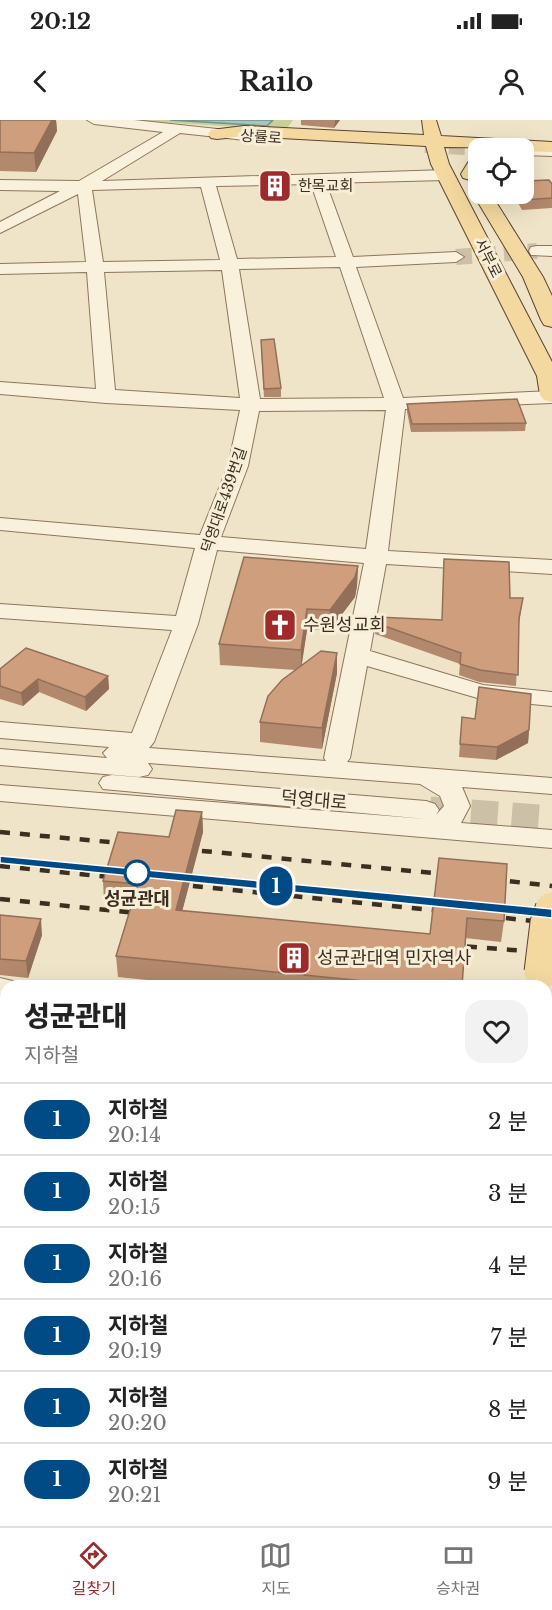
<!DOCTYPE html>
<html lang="ko">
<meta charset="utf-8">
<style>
body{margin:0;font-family:"Libre Baskerville","Noto Sans KR",serif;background:#f2f2f2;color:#222;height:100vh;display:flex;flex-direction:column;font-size:22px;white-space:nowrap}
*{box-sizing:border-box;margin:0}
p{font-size:20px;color:#767676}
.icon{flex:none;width:33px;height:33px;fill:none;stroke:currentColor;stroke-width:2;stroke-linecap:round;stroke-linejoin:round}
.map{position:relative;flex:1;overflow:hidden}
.sheet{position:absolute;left:0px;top:860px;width:552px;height:548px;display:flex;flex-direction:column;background:#fff;border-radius:18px 18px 0 0;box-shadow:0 6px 24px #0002}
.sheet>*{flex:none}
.badge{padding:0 12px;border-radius:20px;font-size:21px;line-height:39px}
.controls{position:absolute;left:468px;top:18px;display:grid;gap:12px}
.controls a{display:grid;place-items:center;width:66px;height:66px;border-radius:12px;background:#fff;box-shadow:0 6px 24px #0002;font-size:30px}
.map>.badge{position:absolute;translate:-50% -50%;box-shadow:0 0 0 3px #fff}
.round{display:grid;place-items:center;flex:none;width:63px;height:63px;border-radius:18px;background:#f2f2f2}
.overview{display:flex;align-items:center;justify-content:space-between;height:102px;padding:0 24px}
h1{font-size:28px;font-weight:800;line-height:45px}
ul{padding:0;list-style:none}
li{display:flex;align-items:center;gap:18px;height:72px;padding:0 24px;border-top:2px solid #e0e0e0}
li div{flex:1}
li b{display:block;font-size:22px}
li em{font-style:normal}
li .badge{min-width:66px;font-weight:700;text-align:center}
.status{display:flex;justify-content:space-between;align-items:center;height:42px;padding:0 30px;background:#fff;direction:ltr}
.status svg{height:16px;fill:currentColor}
header{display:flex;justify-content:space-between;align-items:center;height:78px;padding:0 24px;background:#fff;font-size:27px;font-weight:800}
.tab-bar{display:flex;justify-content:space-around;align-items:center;height:84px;border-top:2px solid #e0e0e0;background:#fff;font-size:16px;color:#767676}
.tab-bar a{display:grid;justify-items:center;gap:3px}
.tab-bar .selected{color:#9e2a2b}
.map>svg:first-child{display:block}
.green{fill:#c9cf9b}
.water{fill:#a9c4bc;stroke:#6f938a;stroke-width:1.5}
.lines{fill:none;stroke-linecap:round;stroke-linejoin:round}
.minor-tunnel-far1{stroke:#ccc0a6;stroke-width:16;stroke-dasharray:16 8;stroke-linecap:butt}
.minor-tunnel{stroke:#ccc0a6;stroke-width:27;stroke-dasharray:27 14;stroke-linecap:butt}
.minor-casing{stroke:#8d765c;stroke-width:2}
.major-casing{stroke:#5b4430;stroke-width:2}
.minor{fill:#faf1dc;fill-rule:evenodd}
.major{fill:#f3d9a0;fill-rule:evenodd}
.rail{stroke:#3d2e20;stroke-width:4.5;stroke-dasharray:10 10;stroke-linecap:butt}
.major-bridge-casing{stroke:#5b4430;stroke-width:35;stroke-linecap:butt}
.major-bridge{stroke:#f3d9a0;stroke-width:33}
.wall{fill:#b2896c}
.shaded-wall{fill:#916f58}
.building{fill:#cf9f7d;stroke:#916f58;stroke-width:1.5}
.line{fill:#004a85;stroke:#fff;stroke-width:1.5}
.stop-dot{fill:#fff;stroke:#004a85;stroke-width:3}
.labels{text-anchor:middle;stroke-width:6;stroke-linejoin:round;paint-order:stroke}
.far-street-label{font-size:15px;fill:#3d2e20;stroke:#f7eed8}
.far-poi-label{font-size:15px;fill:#3d2e20;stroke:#f7eed8;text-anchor:start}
.poi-label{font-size:18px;fill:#3d2e20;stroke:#f7eed8;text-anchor:start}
.street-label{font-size:18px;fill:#3d2e20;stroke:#f7eed8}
.stop-label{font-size:18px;font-weight:bold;fill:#3d2e20;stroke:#f7eed8}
</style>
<div class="status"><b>20:12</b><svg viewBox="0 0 49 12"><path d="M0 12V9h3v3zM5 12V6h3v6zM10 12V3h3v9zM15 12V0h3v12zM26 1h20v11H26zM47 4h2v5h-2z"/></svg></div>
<header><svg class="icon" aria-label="back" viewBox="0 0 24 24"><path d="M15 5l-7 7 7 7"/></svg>Railo<svg class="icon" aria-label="person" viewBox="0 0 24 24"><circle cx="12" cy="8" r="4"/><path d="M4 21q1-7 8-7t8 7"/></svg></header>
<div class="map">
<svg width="552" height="1406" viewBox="0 0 552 1406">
<rect width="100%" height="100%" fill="#f0e4c8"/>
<path class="green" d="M126 0H293L286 10Z"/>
<path class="water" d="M170 0H273L267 6Z"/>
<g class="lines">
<path class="minor-tunnel-far1" d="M425 25 485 28
M456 137 537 131"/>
<path class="minor-tunnel" d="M430 690 552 699"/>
<g class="minor-casing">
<path id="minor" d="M87 0H134L245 12 252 16 245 20 180 13 102 61 446 50 454 55 446 60 326 63 353 137 456 132 464 137 456 142 356 147 403 278 552 271V283L405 289 388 431 552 440V454L386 444 370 531 483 565 552 572V586L481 579 367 546 350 638 347 642 552 658V674L462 667 470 686 461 703 552 710V728L0 681V665L426 699 103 669 99 663 103 657 112 655 426 681 435 684 439 690 436 695 444 686 440 676 420 664 148 643 152 649 148 655 139 657 0 645V629L107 638 103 633 109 627 0 618V602L132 613 172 510 0 498V484L176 496 195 428 0 410V398L200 415 228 346 240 290 106 283 0 274V262L96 269 87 152 0 154V144L86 142 78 74 0 113V102L60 71 0 70V60L79 61 163 12 94 4ZM311 64 336 137 237 139 216 66ZM201 67 220 140 103 142 92 70ZM340 147 384 278 260 279 239 149ZM222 150 240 278 115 270 104 152ZM386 290 366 429 221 417 248 346 259 291ZM217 430 364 443 324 638 326 641 149 628 154 622 198 504Z
M524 27 552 28V36L524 35V28H518Z
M537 126H552V136L531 135 529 131 531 127Z
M0 858 17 862 18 866H6V881L0 880Z
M0 889 6 890V912L0 911Z
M552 1153V1191L546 1193V1155Z
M546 1256 552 1257V1291L546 1290Z
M180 1401H221L219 1406H178Z
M367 1401H409L407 1406H365Z"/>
</g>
<g class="major-casing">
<path id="major" d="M422 0H436L441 16 552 22V32L524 31V28L444 27 449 44 552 242V282L544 280 540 275 537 256 431 44 426 26 244 16 217 19 211 18 208 14 211 10 244 6 424 15Z
M478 35V55L470 60 463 58 461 54 472 36Z
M478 69V74H491L543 157 552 176V207L544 205 541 200 523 157 473 74Z
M552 944V990L546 992V946Z
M552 1044V1089L546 1091V1046Z
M236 1401H286L284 1406H234Z
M296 1401H346L344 1406H294Z"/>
</g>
<use href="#minor" class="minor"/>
<use href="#major" class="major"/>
<path class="rail" d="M0 712 131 724
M182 729 454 755
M0 746 119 758
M490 759 552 766
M173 764 451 792
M0 779 146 794
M486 796 552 803
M447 825 552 833"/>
<g class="major-bridge-casing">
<path id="major-bridge" d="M541 852 547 803 552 789"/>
</g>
<use href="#major-bridge" class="major-bridge"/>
</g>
<path class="wall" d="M0 0H56L57 11 36 52 0 51Z
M301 0H340L334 8 301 5Z
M552 64V88L522 90 513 74H524Z
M261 228 281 268V277H264Z
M407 284 526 303 525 311 411 312 407 292Z
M358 446 357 466 355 477 330 510H307L301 546 337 553 322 629 260 622V602L296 550 220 545 219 524Z
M510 478H523L519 504 516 566 479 562 459 555 460 544 375 514 376 503 442 500Z
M0 549 108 556 109 569 86 591 39 572 23 586 0 579Z
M462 597 529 610 528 623 496 640 459 637Z
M202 692 203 712 182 791 430 814 439 738 504 801 501 822 465 818 462 866H205L118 857 116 836 132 784 104 781 103 761 169 717Z
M0 795 42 815 28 858 0 855Z
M0 985H6V1070L0 1069Z
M0 1166H6V1227H0Z
M0 1241H6V1309H0Z
M0 1318 6 1319V1401H144L142 1406 138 1405 137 1406H0Z
M468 1401H521L490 1405Z"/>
<path class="shaded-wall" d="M52 0H56L57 11 36 52 34 33Z
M335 0H340L334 8Z
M358 446 357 466 355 477 330 510V490Z
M307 489V510L301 550V530Z
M337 533V553L322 629V608Z
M108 556 109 569 86 591 85 577Z
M38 559 39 572 23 586 21 573Z
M529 610 528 623 496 640 497 627Z
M202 692 203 712 177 811 176 790Z
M41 799 42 815 28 858 26 841Z
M552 1345V1357L546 1365V1353Z
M131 1401H138L137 1406H128Z
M512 1401H521L518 1406H509Z"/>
<path class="building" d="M0 0H52L34 33 0 32Z
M549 60 552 64V78L523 80 520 74H524V61Z
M274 219 281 268 264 269 261 220Z
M517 279 526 303 412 304 407 284Z
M244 437 358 446 355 457 330 490 307 489 301 530 219 524Z
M444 439 509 442 510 478H523L519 498 518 555 480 550 460 544 461 533 376 503 377 497 442 500Z
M26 528 108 556 85 577 38 559 21 573 0 566V549Z
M321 531 337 533 322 608 260 602 268 576 282 560Z
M479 567 531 574 529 610 497 627 460 624 462 597 475 599Z
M176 690 202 692 176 790 430 814 439 738 507 744 504 801 467 798 462 866H414L116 836 138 764 103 761 118 712 169 717Z
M0 795 41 799 26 841 0 839Z
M0 985H6V1054L0 1053Z
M0 1166H6V1211L0 1210Z
M0 1241H6V1292H0Z
M547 1274 552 1275V1345L546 1353V1276Z
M0 1318 6 1319V1399L0 1398Z
M14 1401H131L128 1406H12L15 1401Z
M492 1401H512L509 1406H490Z"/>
<path class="line" d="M0 736 552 789V798L0 743Z"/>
<defs>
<g id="building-square" transform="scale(1.725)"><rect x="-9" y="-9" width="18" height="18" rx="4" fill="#9e2a2b" stroke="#f7eed8"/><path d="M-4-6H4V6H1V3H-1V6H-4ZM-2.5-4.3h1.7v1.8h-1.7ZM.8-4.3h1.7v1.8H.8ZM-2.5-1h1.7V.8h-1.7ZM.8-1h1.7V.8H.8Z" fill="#fff"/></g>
<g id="church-square" transform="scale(1.725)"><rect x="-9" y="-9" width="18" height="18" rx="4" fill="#9e2a2b" stroke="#f7eed8"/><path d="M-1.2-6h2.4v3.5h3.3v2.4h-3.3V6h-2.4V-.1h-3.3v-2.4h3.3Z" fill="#fff"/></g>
</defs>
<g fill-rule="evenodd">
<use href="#building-square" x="275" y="66"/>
<use href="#church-square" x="280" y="505"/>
<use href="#building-square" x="294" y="838"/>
</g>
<circle class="stop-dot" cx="137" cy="753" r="12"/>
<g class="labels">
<g class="far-street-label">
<text transform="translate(261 17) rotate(4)" y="5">상률로</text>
<text transform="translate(488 138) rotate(63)" y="5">서부로</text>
<text transform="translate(224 380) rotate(-71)" y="5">덕영대로439번길</text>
</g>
<g class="far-poi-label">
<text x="298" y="71">한목교회</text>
</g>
<g class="poi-label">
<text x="303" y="511">수원성교회</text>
<text x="317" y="844">성균관대역 민자역사</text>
</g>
<g class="street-label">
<text transform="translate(314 680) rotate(5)" y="6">덕영대로</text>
</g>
<g class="stop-label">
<text x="137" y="785">성균관대</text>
</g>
</g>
</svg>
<div class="controls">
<a><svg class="icon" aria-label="locate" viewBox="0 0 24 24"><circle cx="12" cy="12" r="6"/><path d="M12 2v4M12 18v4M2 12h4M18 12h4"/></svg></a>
</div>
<b class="badge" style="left:276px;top:766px;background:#004a85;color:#fff">1</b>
<section class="sheet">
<div class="overview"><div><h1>성균관대</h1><p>지하철</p></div><a class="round"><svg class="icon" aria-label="heart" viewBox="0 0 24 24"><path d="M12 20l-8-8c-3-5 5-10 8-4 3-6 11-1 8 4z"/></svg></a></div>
<ul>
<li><span class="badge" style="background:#004a85;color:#fff">1</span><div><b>지하철</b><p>20:14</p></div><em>2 분</em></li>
<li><span class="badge" style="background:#004a85;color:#fff">1</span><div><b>지하철</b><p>20:15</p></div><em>3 분</em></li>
<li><span class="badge" style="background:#004a85;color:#fff">1</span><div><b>지하철</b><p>20:16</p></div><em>4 분</em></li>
<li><span class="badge" style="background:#004a85;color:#fff">1</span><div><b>지하철</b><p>20:19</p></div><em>7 분</em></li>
<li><span class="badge" style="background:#004a85;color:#fff">1</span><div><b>지하철</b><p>20:20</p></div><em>8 분</em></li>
<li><span class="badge" style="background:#004a85;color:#fff">1</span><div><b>지하철</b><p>20:21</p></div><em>9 분</em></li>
</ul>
</section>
</div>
<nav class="tab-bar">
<a class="selected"><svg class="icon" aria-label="directions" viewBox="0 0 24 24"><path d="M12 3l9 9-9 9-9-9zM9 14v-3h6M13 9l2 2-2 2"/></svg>길찾기</a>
<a><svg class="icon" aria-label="map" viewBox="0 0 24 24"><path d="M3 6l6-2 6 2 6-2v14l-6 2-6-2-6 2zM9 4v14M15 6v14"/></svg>지도</a>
<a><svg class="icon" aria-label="tickets" viewBox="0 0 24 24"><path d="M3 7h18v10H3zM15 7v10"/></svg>승차권</a>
</nav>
